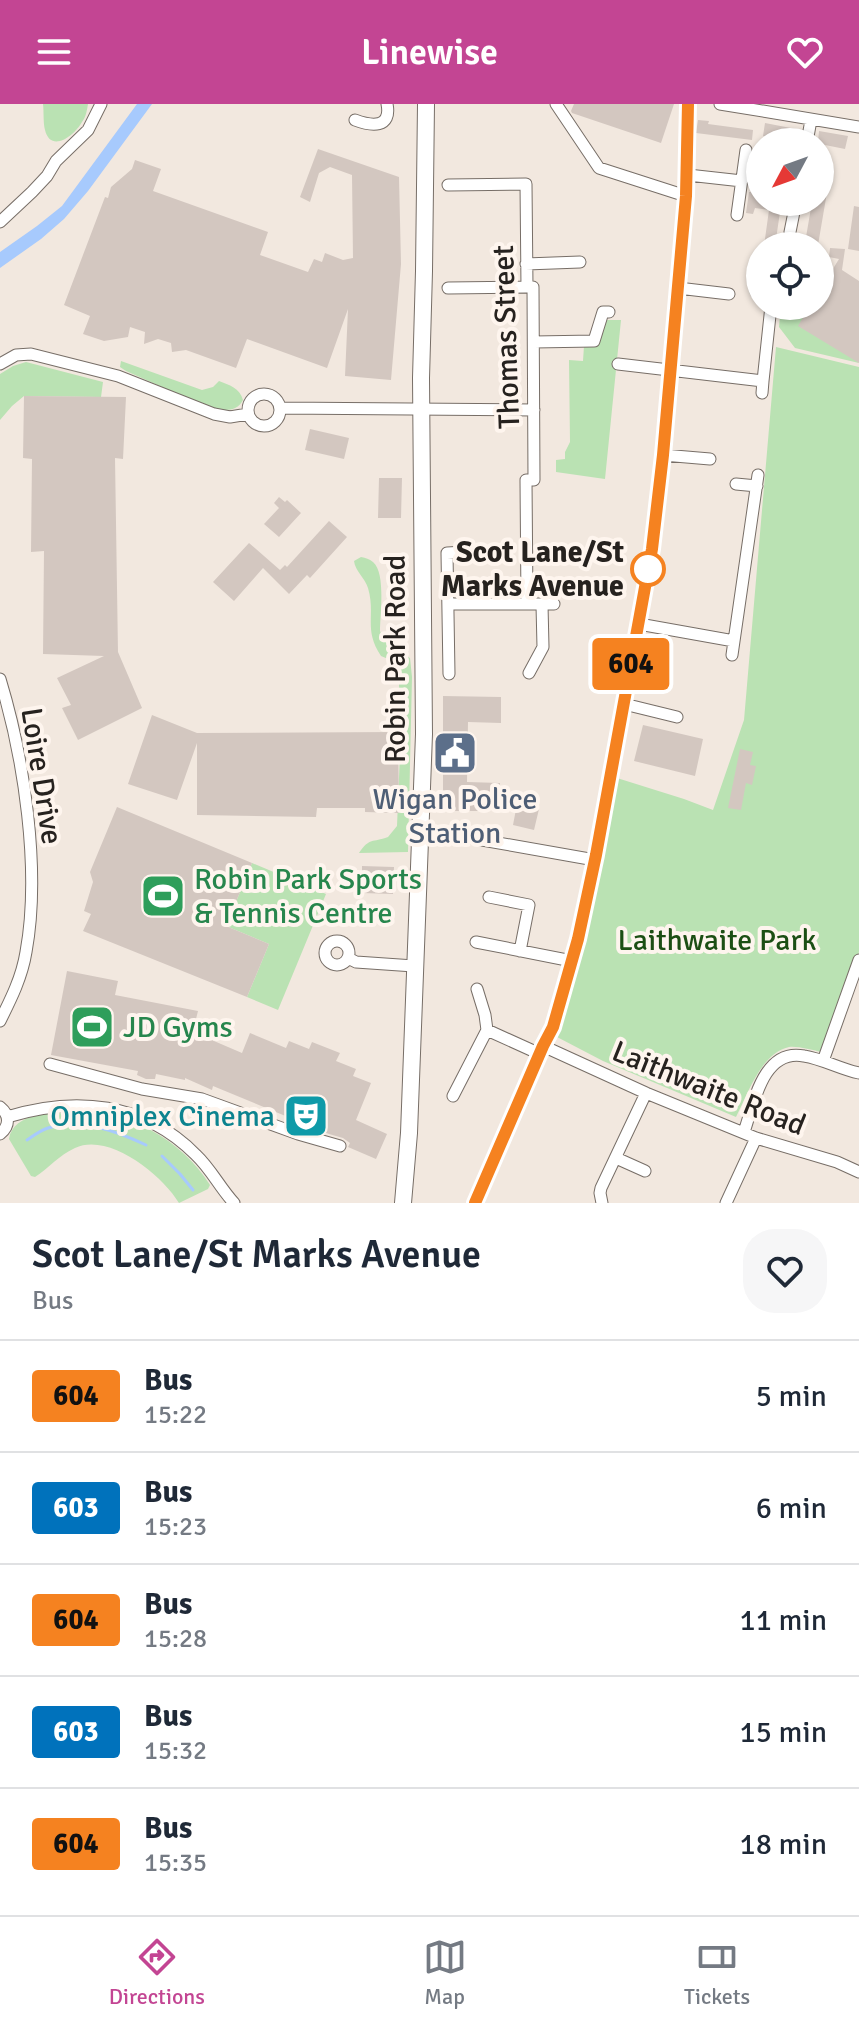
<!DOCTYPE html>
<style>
body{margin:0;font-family:Signika,sans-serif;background:#f6f6f7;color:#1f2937;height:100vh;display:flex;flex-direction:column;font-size:30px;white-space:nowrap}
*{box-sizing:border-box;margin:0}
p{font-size:26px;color:#747a83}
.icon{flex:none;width:44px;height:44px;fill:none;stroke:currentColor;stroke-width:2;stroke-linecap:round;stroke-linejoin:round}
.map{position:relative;height:1099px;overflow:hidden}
.side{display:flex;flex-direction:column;background:#fff;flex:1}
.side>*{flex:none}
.badge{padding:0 16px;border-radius:6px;font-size:28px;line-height:52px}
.needle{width:52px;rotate:229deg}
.tools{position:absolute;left:746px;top:24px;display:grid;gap:16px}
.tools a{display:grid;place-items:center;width:88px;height:88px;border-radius:50%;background:#fff;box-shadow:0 2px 6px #0004;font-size:40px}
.map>.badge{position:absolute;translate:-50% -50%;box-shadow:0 0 0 4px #fff}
.round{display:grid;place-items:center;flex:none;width:84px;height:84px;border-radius:32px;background:#f6f6f7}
.headline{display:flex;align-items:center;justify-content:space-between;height:136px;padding:0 32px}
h1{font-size:38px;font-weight:600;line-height:60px}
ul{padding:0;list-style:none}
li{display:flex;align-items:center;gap:24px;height:112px;padding:0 32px;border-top:2px solid #e0e1e3}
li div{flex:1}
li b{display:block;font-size:30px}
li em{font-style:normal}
li .badge{min-width:88px;font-weight:700;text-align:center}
header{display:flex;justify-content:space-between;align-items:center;height:104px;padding:0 32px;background:#c34593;color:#fff;font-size:36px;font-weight:600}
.menu{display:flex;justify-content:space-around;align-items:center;height:112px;border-top:2px solid #e0e1e3;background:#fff;font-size:22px;color:#747a83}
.menu a{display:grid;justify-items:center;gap:4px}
.menu .on{color:#c34593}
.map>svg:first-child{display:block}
.green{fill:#bae2b3}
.water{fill:#a7cafd}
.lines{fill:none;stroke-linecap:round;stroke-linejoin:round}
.stream{stroke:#a7cafd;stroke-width:3}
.building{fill:#d3c7c0}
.street-casing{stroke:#776e67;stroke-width:13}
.secondary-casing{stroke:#776e67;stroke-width:18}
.street{stroke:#fff;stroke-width:11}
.secondary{stroke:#fff;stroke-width:16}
.line-casing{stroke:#fff;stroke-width:18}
.line{stroke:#f58220;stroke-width:12}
.stop-dot{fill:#fff;stroke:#f58220;stroke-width:4}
.labels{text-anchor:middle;stroke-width:8;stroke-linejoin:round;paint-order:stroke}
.street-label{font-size:30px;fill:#26221f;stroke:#fef5ee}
.stop-label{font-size:30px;font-weight:bold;fill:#26221f;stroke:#fef5ee;text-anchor:end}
.service-label{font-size:30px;fill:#4e5e75;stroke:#fef5ee}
.leisure-label{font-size:30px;fill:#27864d;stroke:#fef5ee;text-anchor:start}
.park-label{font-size:30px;fill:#1c4f14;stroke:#fef5ee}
.culture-label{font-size:30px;fill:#0d838f;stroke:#fef5ee;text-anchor:end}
</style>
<header><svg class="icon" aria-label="menu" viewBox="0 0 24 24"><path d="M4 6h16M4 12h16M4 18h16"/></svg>Linewise<svg class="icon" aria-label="heart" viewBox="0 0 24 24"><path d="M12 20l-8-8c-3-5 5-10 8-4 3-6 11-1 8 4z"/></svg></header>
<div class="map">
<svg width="859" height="1099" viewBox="0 0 859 1099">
<rect width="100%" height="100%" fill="#f2e8df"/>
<path class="green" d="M43 0H88C87 6 86 13 82 18 75 31 51 50 45 26 43 18 44 8 43 0Z
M781 202H810L859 259 795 244 779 223Z
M606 216H621L605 375 556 368V356L565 355V348L570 338 569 256 583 257 584 242 599 241 600 221Z
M776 243 859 263V848L821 948C812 946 798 942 789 943 761 949 748 990 736 1013L603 957 557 933 564 902 581 853 617 674 684 695 713 706 744 616Z
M121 257 202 286 213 283 219 277C229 281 240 284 243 296 236 310 221 306 207 303L126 267 120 263Z
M26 258 103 278 101 293 24 292 12 302 0 316V270L13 262Z
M361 453C366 454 369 455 373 458 386 469 380 511 380 527 386 542 398 545 410 554L412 573 408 748 359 749C370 733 372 739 388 733L397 722 401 625 398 559 381 552C363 525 376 511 368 484 365 474 355 467 354 457Z
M252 759 326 790 278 906 247 893 269 840 226 822Z
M75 1007C129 1007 181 1035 210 1081L208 1085 179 1099C162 1071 109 1028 75 1044 59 1051 49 1064 35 1073L31 1072 9 1035C13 1008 54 1009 75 1007Z"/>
<path class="water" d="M137 0H152L88 87 64 115 41 135 0 164V148L37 122 62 102Z"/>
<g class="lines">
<path class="stream" d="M27 1036C33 1032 41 1026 48 1024 82 1014 116 1027 146 1041
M162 1052 180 1070 193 1086"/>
</g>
<path class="building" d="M574 0H674L661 39 572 9 571 7Z
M698 16 709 17 708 20 753 26 752 36 696 29Z
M765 19 801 26 799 38 763 32Z
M819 27 848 32 845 45 820 40V38H818Z
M318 45 399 73 401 160 391 276 345 272 348 205 327 264 247 235 236 264 186 246 172 248 171 239 158 235 144 240 145 228 130 223 128 233 104 237 83 230 90 212 64 201 105 93 108 94 111 83 132 65 135 56 161 65 153 87 268 128 260 151 308 168 314 155 322 158 325 149 343 156 353 154 352 71 330 63 319 69 310 98 300 93Z
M820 57 832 59 818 141 805 139 812 98H820Z
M755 73H760V98H787L785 109 780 108 775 142H764L769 106 755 104 753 110 746 109 749 88H753Z
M854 102 859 103V147L848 145Z
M830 144 845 145 842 166 859 177V259L798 222 810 202H820V186L839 155 829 153Z
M24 292 126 293 123 355 115 354 118 548 142 604 78 636 62 604 71 601 57 574 104 552 43 550 44 447 31 448 32 355 23 354Z
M310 325 349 334 344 355 305 346Z
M379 374H402L401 414H378Z
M279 393 285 398 287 396 301 409 279 433 264 420 279 404 274 399Z
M329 417 347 433 310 474 307 471 289 490 263 464 234 497 213 478 249 439 280 466 285 461 287 463Z
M443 592 501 593V619L468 618 467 678 500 679V694L484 695 483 707H443Z
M152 611 197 629 398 628 399 709 365 708V704H317L316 713 197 711V639L177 696 128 680Z
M643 621 703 635 695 672 634 657Z
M740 645 753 648 750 661 756 662 752 681 746 679 741 706 728 704Z
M517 700 539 705 534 726 513 721Z
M117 703 252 759 226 822 269 840 247 893 83 827 91 810 84 807 93 778 90 768Z
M362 762 394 763 393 790 362 789Z
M67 867 118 877 115 891 198 907 194 923 209 926 207 934 242 949 250 929 286 944 289 937 309 945 312 938 340 949 336 957 356 965 353 972 371 979 356 1016 387 1030 376 1055 348 1043 350 1039 343 1034 329 1030 213 982 212 986 185 974V976L156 970 155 975H146L137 971 138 967 51 951Z"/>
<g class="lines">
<g class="street-casing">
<path id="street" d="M556 0 599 64 686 92
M720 0 859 23
M355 16C371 22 392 25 387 0
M807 38 811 16
M688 71 742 77
M448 81 526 80 527 183H533L534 376H526L527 499
M737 111 746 46
M0 118 32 88 47 72 56 57 88 26 101 0
M790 128 796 98
M526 160 580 158
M448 184 527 183
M678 184 729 190
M756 188H760
M534 238 594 237 603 208H609
M0 260 16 251 31 250 118 272 214 310 230 313 248 310
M618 260 763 277 771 202
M762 289 763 277
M248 306a16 16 0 1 1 32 0a16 16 0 1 1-32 0Z
M280 304 534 306
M663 351 710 355
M736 380 757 382
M448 500H554
M639 520 734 537
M732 551 758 371
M529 569 543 543 542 501
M449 570 447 449 465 448
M0 575C24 654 41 766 26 848 22 873 11 895 0 917
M624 600 677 613
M459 732 595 756
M489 793 529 801 520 847
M325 849a12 12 0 1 1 24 0a12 12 0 1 1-24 0Z
M476 838 572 857
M348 854 356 858 414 862
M477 885 485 911 487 926
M543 942 646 989 756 1034 837 1058 859 1068
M823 957 859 856
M50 960 142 985 202 995 298 1030 340 1042
M453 992 487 926 540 950
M0 1003C10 1011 10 1022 0 1030
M7 1013C75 992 144 998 196 1051 211 1065 220 1084 234 1099
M744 1028C754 999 763 944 804 952 823 955 840 965 859 969
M616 1054 645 1067
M475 1099 543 942 553 923 578 835 596 751 652 445 663 351 686 92 688 0
M602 1099 600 1089 601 1084 646 989
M726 1099 756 1034"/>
</g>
<g class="secondary-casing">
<path id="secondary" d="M403 1099 409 1029 424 630 421 274 424 167 426 0"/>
</g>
<use href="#street" class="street"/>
<use href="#secondary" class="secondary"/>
</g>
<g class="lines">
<g class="line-casing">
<path id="line" d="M475 1099 543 942 553 923 578 835 596 751 652 445 663 351 686 92 688 0"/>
</g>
<use href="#line" class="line"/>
</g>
<defs>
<g id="civic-square" transform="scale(2.3)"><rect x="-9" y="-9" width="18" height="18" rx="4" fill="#5c6f8a" stroke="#fef5ee"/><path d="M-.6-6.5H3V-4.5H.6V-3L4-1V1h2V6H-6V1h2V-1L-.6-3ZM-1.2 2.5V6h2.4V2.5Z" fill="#fff"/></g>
<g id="stadium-square" transform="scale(2.3)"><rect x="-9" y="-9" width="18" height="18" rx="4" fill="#2e9e5b" stroke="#fef5ee"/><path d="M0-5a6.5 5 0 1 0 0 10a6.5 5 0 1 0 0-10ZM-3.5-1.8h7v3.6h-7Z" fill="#fff"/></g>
<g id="theatre-square" transform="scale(2.3)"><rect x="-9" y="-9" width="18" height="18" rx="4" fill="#0f9aa8" stroke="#fef5ee"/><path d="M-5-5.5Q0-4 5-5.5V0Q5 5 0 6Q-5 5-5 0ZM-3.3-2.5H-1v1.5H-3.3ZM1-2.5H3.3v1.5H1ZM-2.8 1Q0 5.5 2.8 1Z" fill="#fff"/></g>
</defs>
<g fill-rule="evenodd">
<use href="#civic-square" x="455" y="649"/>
<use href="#stadium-square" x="163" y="792"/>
<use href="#stadium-square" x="92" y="923"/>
<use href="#theatre-square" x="306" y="1012"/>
</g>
<circle class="stop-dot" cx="648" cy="465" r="16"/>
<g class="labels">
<g class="street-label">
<text transform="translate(506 233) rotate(-92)" y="10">Thomas Street</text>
<text transform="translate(395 555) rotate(-90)" y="10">Robin Park Road</text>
<text transform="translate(42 672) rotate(81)" y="10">Loire Drive</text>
<text transform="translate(709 984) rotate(22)" y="10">Laithwaite Road</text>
</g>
<g class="stop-label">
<text x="624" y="458">Scot Lane/St<tspan x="624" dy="34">Marks Avenue</tspan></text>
</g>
<g class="service-label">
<text x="455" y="705">Wigan Police<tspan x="455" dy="34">Station</tspan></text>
</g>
<g class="leisure-label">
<text x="194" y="785">Robin Park Sports<tspan x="194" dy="34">&amp; Tennis Centre</tspan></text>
<text x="123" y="933">JD Gyms</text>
</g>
<g class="park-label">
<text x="717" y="846">Laithwaite Park</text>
</g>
<g class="culture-label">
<text x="275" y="1022">Omniplex Cinema</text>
</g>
</g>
</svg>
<div class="tools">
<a><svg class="needle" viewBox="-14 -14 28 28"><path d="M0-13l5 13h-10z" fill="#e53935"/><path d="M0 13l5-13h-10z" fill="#747a83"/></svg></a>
<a><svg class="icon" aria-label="locate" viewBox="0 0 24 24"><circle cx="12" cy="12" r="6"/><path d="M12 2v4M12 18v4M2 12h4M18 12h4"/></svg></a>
</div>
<b class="badge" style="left:631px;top:560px;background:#f58220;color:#111">604</b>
</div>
<section class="side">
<div class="headline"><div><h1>Scot Lane/St Marks Avenue</h1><p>Bus</p></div><a class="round"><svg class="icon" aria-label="heart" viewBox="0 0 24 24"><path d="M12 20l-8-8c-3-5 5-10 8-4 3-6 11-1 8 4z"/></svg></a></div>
<ul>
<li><span class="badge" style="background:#f58220;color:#111">604</span><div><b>Bus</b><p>15:22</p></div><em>5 min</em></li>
<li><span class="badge" style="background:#0072bc;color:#fff">603</span><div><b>Bus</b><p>15:23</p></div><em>6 min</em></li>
<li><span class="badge" style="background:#f58220;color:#111">604</span><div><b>Bus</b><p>15:28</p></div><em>11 min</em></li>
<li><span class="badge" style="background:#0072bc;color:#fff">603</span><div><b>Bus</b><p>15:32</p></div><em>15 min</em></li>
<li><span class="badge" style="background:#f58220;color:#111">604</span><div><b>Bus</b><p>15:35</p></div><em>18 min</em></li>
</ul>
</section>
<nav class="menu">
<a class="on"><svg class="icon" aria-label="directions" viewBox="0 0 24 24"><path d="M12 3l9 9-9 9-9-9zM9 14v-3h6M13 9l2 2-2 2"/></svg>Directions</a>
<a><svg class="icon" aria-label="map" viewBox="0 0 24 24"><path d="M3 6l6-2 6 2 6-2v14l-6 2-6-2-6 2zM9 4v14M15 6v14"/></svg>Map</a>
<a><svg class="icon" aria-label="tickets" viewBox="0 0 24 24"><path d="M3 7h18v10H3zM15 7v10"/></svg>Tickets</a>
</nav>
